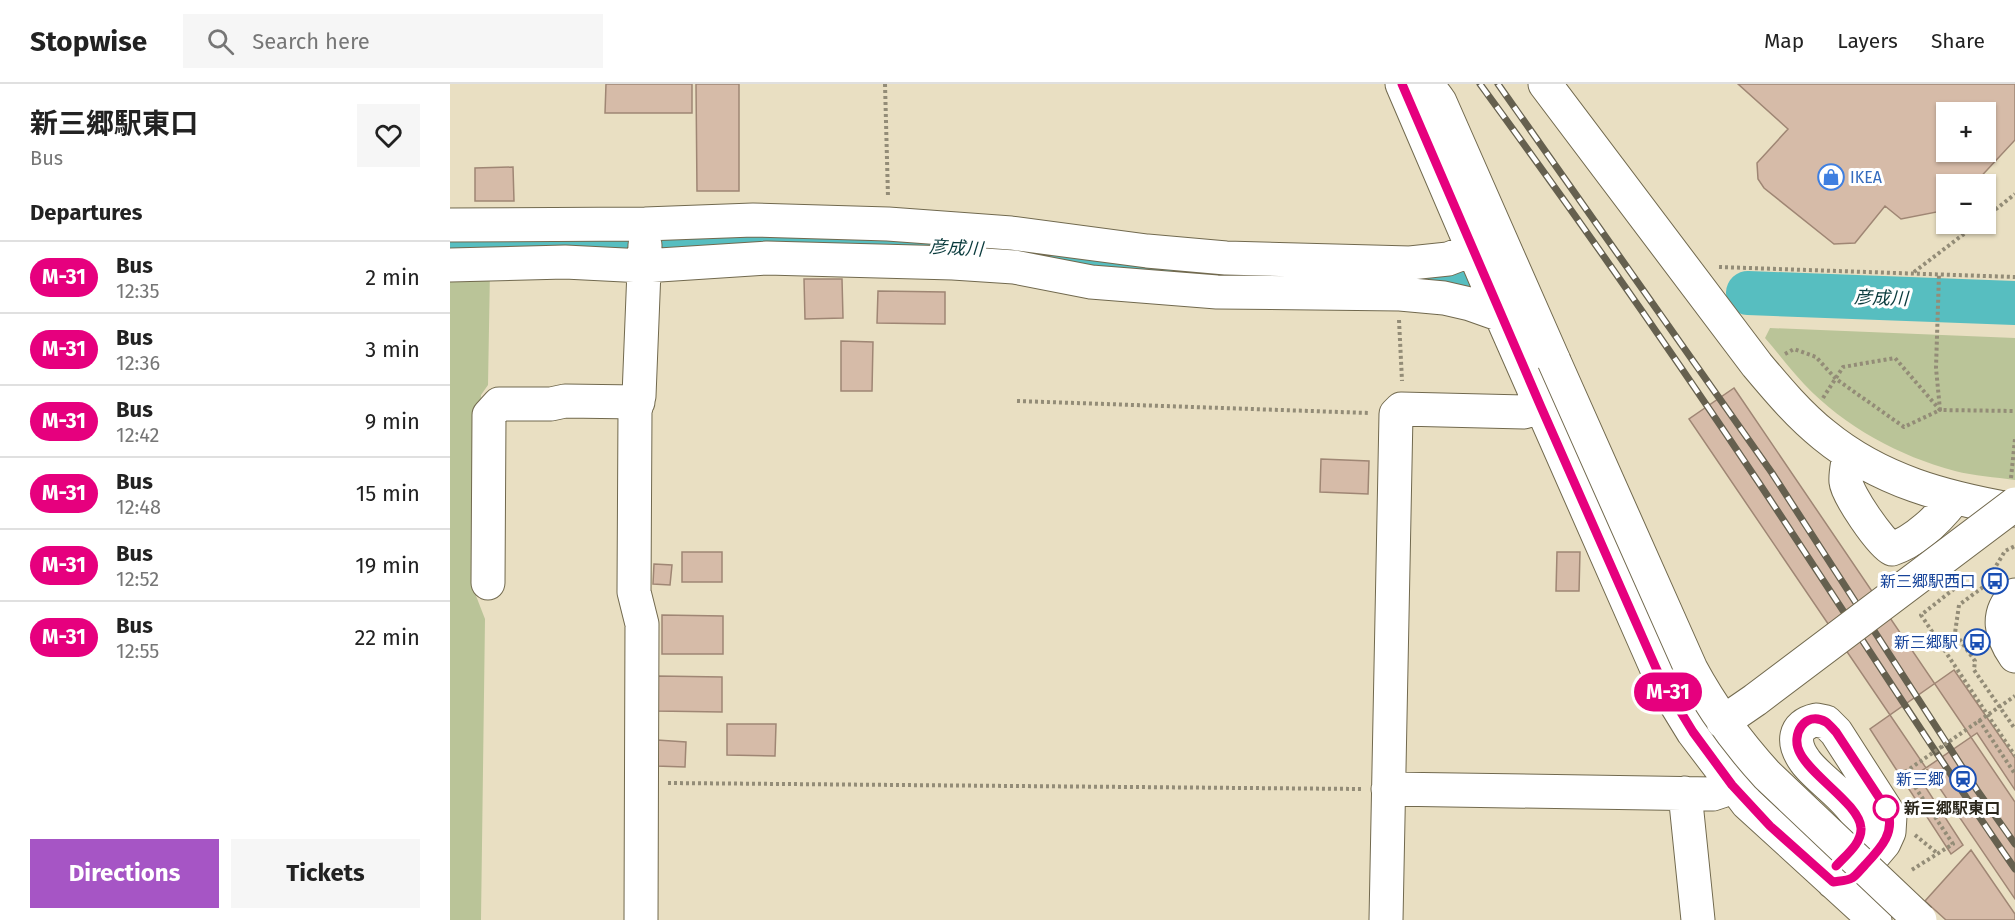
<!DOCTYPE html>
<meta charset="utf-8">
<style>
body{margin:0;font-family:"Fira Sans","Noto Sans JP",sans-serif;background:#f6f6f6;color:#222;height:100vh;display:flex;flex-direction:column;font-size:22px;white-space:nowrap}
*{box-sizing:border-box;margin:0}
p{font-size:20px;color:#767676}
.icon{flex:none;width:33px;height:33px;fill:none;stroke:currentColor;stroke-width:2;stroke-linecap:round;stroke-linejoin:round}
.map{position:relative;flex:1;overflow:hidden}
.details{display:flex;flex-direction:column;background:#fff;width:450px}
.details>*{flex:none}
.badge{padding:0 12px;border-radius:20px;font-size:21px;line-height:39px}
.controls{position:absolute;left:1486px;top:18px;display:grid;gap:12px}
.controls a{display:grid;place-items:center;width:60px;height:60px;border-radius:0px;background:#fff;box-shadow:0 2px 4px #0004;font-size:30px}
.map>.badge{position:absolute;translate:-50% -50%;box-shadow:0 0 0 3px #fff}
h2{padding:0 30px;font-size:22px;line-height:54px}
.round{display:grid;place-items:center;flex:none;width:63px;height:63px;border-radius:0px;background:#f6f6f6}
.headline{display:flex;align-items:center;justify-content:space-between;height:102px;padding:0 30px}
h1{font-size:28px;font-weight:700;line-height:45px}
.cta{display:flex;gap:12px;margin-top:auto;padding:12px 30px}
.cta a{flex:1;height:69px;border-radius:0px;background:#a655c5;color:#fff;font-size:24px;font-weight:700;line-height:69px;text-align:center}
.cta a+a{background:#f6f6f6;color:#222}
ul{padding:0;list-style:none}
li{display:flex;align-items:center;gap:18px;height:72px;padding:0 30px;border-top:2px solid #e0e0e0}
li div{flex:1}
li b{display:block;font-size:22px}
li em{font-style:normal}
li .badge{min-width:66px;font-weight:700;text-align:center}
header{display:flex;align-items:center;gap:36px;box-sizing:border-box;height:84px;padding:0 30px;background:#fff;border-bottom:2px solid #e0e0e0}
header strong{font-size:28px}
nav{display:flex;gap:33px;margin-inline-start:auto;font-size:21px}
.search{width:420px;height:54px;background:#f6f6f6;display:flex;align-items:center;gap:15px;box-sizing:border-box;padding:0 21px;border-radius:0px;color:#767676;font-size:22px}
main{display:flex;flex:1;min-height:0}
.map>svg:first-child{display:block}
.green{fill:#bac498}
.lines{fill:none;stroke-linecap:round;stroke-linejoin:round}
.river{stroke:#57bec0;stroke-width:44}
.building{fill:#d6bba8;stroke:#9f8674;stroke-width:1.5;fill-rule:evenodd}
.minor-casing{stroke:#71694e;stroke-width:35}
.path{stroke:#938c77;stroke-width:4;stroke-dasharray:3 3;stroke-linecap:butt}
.minor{stroke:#fff;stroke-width:33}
.rail-casing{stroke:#65604f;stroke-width:7}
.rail{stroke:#fff;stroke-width:4.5;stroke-dasharray:14;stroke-linecap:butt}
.minor-bridge-casing{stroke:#71694e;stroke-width:35;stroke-linecap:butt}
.path-bridge{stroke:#938c77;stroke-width:4;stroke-dasharray:3 3;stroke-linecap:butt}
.minor-bridge{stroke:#fff;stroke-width:33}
.line-casing{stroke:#fff;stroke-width:14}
.line{stroke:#e6007e;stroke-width:9}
.stop-dot{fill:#fff;stroke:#e6007e;stroke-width:3}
.labels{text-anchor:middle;stroke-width:6;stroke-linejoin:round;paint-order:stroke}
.shop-label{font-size:16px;fill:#366cbe;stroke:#fff;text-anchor:start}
.transit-label{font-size:16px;fill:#164399;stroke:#fff;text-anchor:end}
.stop-label{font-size:16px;font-weight:bold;fill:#2b271c;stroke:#fff;text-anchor:start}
.water-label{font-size:18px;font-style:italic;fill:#0a3b3d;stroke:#fff}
</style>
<header>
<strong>Stopwise</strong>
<div class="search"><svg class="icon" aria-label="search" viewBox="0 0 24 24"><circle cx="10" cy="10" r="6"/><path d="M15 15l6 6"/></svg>Search here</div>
<nav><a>Map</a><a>Layers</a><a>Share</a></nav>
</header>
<main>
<section class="details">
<div class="headline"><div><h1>新三郷駅東口</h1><p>Bus</p></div><a class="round"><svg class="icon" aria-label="heart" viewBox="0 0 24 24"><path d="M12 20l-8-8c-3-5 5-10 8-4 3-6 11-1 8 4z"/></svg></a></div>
<h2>Departures</h2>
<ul>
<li><span class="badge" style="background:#e6007e;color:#fff">M-31</span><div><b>Bus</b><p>12:35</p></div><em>2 min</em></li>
<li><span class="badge" style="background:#e6007e;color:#fff">M-31</span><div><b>Bus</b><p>12:36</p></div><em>3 min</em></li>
<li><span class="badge" style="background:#e6007e;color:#fff">M-31</span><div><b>Bus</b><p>12:42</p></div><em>9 min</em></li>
<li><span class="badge" style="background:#e6007e;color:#fff">M-31</span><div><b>Bus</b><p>12:48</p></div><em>15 min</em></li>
<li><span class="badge" style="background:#e6007e;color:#fff">M-31</span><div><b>Bus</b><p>12:52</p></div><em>19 min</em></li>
<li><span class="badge" style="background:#e6007e;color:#fff">M-31</span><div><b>Bus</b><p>12:55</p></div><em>22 min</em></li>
</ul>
<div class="cta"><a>Directions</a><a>Tickets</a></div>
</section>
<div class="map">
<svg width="1565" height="836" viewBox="0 0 1565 836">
<rect width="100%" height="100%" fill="#e9dfc2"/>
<path class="green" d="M40 186 38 301 31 311 23 504 35 535 31 836H0V188Z
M1320 244 1565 254V396C1545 393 1524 392 1505 387 1449 372 1395 343 1354 300 1341 286 1328 269 1315 254Z"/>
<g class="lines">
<path class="river" d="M0 160 50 159 208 163 308 157 415 159 575 167 793 194 833 196
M909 196 936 194 1011 197
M1298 209 1565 219"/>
</g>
<path class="building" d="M156 0H242V29H155Z
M246 0H289V107H247Z
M1288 0H1565V56L1524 100H1497V126L1451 135 1435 122 1405 159 1384 160 1314 104 1308 95 1307 79 1338 45ZM1497 28H1536V68H1497Z
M63 83 64 117H25V84Z
M354 195H392L393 234 355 235Z
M428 207 495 208V240L427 239Z
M391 257 423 258 422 307H391Z
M1284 304 1565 718V815L1239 335Z
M871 375 919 377 918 410 870 408Z
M232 468H272V498H232Z
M1107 468H1130L1129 507H1106Z
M204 480 222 481 220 501 203 500Z
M212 531 273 532V570H212Z
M1504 586 1565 674V706L1527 649 1467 690 1513 761 1501 770 1420 645Z
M207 592 272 593V628L206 627Z
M277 640H326L325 672 277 671Z
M207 656 236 658 235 683 206 682Z
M1521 766 1565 830V836H1496L1475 817Z"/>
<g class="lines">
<g class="minor-casing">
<path id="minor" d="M952 0 1051 231 1213 599 1243 648 1297 719 1425 836
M1095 0 1307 281C1328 306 1349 331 1374 351 1430 397 1496 414 1565 426
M953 2C974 0 978 0 990 18L1104 277
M0 141 195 140 303 136 438 140 561 149 697 167 776 174 960 179 998 175 1024 165
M0 181 115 178 194 182 317 174 503 179 564 183 641 198 767 208 950 210 994 214 1020 220 1051 231
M1399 370C1398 379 1395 390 1396 398 1397 410 1431 460 1442 465 1466 457 1489 434 1504 415
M38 499 39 331 49 320H101L115 317 188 318
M1565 511C1545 530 1551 552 1565 572
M1366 636 1376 638 1386 648 1440 732 1439 748 1434 759 1423 772 1402 794 1383 798C1384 793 1384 785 1387 781 1395 768 1413 761 1411 743 1409 720 1368 696 1355 677 1342 659 1343 641 1366 636Z
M938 705 1263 710 1272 707 1282 701
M1235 709 1248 836
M191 836 192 540 184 508 185 327 189 312 195 161
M936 836 946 330 951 325 1074 328 1091 323"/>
</g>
<path class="path" d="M435 0 438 113
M1536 133 1565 110
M1269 183 1565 193
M1464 188 1527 140
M949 236 952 297
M1335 270 1344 265 1366 273 1386 295 1454 343 1490 326 1486 284 1489 190
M1373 314 1393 283 1445 274 1490 326 1565 327
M567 317 919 329
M1561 394 1565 355
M1537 497 1555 467 1565 462
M1509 501 1471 531 1565 672
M1533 503 1509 521 1505 549 1525 577 1524 586 1565 645
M1529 636 1565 690
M1491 662 1493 666
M1455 688 1503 760 1460 787
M218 699 912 705
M1465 751 1487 769"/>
<use href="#minor" class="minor"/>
<g class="rail-casing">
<path id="rail" d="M1030 0C1126 131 1219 264 1309 399 1395 528 1477 658 1565 785
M1048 0 1322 389 1527 706 1565 760"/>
</g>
<use href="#rail" class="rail"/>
<g class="minor-bridge-casing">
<path id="minor-bridge" d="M1104 277 1241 585C1262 624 1287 658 1317 691L1470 836
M1273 638 1305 616 1565 420"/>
</g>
<path class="path-bridge" d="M1455 688 1565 612"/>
<use href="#minor-bridge" class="minor-bridge"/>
</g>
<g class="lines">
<g class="line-casing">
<path id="line" d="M952 0 1091 323 1206 584 1213 599 1243 648 1282 701 1320 742 1383 798C1388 797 1397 797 1402 794 1406 792 1411 785 1415 781 1431 764 1447 747 1436 724L1386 648C1383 645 1379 640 1376 638 1355 626 1340 651 1350 669 1361 692 1410 721 1411 744 1412 759 1396 771 1386 782"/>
</g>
<use href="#line" class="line"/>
</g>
<defs>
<g id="shop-ring" transform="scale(1.35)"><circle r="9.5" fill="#fff" stroke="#3f7fe0" stroke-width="1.5"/><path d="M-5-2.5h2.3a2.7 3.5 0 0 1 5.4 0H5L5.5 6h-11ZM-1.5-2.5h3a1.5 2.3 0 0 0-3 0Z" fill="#3f7fe0"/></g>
<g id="bus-ring" transform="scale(1.35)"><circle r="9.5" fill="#fff" stroke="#1a4fb4" stroke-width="1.5"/><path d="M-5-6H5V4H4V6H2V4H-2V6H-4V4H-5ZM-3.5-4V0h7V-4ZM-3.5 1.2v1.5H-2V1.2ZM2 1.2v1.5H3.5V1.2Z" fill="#1a4fb4"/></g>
<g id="station-ring" transform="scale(1.35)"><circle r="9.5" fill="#fff" stroke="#1a4fb4" stroke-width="1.5"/><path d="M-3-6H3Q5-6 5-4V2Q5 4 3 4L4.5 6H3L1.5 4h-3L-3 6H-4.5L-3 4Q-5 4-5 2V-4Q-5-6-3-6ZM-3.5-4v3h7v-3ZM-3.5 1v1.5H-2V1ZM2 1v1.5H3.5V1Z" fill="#1a4fb4"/></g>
</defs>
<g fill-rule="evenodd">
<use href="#shop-ring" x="1381" y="93"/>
<use href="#bus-ring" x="1545" y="497"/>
<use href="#bus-ring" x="1527" y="558"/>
<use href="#station-ring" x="1513" y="695"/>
</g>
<circle class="stop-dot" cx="1436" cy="724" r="12"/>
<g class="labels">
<g class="shop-label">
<text x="1400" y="99">IKEA</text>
</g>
<g class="transit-label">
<text x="1526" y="503">新三郷駅西口</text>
<text x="1508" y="564">新三郷駅</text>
<text x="1494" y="701">新三郷</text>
</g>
<g class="stop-label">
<text x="1454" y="730">新三郷駅東口</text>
</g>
<g class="water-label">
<text transform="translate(506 164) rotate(3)" y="6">彦成川</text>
<text transform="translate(1431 214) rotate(2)" y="6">彦成川</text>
</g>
</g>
</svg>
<div class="controls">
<a>+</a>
<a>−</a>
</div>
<b class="badge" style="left:1218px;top:608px;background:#e6007e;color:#fff">M-31</b>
</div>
</main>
